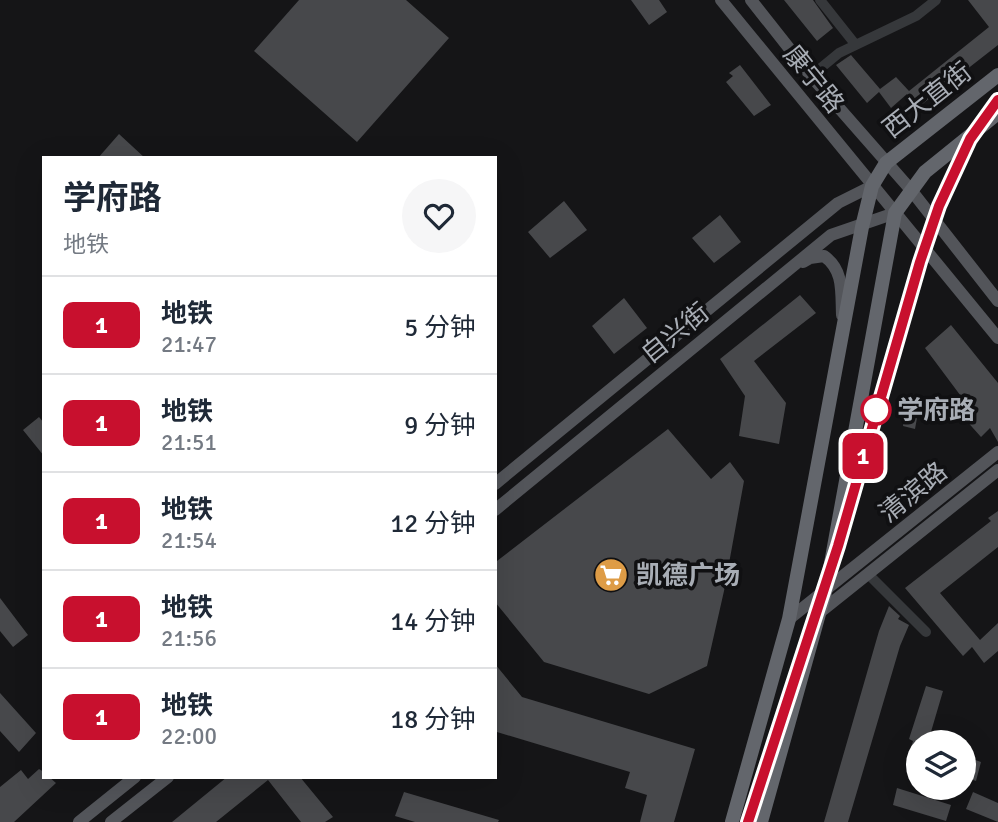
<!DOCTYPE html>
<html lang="zh">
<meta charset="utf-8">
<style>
body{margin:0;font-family:Signika,"Noto Sans SC",sans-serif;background:#f6f6f7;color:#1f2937;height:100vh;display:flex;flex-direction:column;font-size:26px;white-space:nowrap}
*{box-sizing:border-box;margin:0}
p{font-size:23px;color:#747a83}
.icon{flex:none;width:38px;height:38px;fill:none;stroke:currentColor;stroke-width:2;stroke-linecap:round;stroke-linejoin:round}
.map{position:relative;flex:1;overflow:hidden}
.panel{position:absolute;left:42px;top:156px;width:455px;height:623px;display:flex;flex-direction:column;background:#fff;border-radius:0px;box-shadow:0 7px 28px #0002}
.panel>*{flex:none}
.badge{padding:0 14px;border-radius:10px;font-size:24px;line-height:46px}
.buttons{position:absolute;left:906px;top:730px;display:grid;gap:14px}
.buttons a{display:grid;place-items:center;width:70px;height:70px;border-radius:50%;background:#fff;box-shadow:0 7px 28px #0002;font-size:35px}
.map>.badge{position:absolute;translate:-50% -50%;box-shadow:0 0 0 4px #fff}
.round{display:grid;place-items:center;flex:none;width:74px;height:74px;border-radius:37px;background:#f6f6f7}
.summary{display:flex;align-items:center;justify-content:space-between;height:119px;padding:0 21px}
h1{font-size:33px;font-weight:700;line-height:52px}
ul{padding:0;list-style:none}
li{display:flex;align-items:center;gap:21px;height:98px;padding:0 21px;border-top:2px solid #e0e1e3}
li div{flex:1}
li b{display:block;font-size:26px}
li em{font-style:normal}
li .badge{min-width:77px;font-weight:700;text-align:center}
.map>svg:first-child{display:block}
.building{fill:#47484b}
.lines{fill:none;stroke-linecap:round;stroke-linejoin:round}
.minor{stroke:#36383b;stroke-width:10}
.major{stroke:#53555a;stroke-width:12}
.highway{stroke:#63666c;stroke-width:14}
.line-casing{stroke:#fff;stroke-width:16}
.line{stroke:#c8102e;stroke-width:10}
.stop-dot{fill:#fff;stroke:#c8102e;stroke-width:3.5}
.labels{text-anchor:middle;stroke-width:7;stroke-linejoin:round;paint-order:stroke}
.street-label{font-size:26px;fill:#a8adb5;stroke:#101012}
.stop-label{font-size:26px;font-weight:bold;fill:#a8adb5;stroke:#101012;text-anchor:start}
.poi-label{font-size:26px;font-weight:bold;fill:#a8adb5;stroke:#101012;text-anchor:start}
</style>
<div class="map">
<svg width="998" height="822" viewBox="0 0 998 822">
<rect width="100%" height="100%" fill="#151517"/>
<path class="building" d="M299 0H406L449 38 357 142 254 51Z
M631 0H659L667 12 649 25Z
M784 0H813L833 28 817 41Z
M968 0H998V45L916 109 907 94 891 108 879 92 867 103 836 65 851 55 880 89 896 77 909 91 989 27Z
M740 65 771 105 754 116 726 82 733 76 729 73Z
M119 134 145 158H98Z
M564 201 587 230 550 258 528 232Z
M720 215 741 242 714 263 692 238Z
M800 295 816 313 754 361 786 403 779 444 739 436 745 396 720 359Z
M624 298 647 328 614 354 592 326Z
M951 325 998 383V442L990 428 981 437 964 418 972 411 925 348Z
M908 394 921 396 915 429 903 426Z
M39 417 44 423V456L23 430Z
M668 429 711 479 730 462 744 481 724 591 707 666 649 694 544 662 495 602 497 561Z
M998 511V547L940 593 980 640 998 623V651L984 663 972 647 963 656 905 588 991 521 988 518Z
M0 598 28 635 13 647 0 631Z
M889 606 900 616 898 619 909 625 900 646 848 822H824L879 631Z
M495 664 522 697 695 749 674 822H640L647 795 625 788 630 772 497 732 495 730Z
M926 686 943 691 928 742H919V762L908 758 913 741 909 739Z
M0 693 36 733 19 752 0 731Z
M964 756 981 762 976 781 964 777Z
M39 769 44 772V777H49L56 783 14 822H0V787L21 770 28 779Z
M227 777H300L333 817 325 822H301L268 780 216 822H172Z
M897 788 951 805 946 821 893 805Z
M404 792 499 820 498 822H415L395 816Z
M973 792 998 803V822L966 809Z"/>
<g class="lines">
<path class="minor" d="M820 0 855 44
M811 76 839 53 916 16 936 0
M868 574 926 632"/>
<path class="major" d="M721 0 998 338
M751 0 811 76 911 190 998 301
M803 262 810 258 824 256C844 270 841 292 842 315
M495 484 838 203 872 186
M495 510 831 235 895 213
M819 613 998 470
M789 619 998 452
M79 822 135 777
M111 822 168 777"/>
<path class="highway" d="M732 822 789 619 862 227 872 186 886 163 998 75
M761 822 827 585 895 213 925 172 998 113"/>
</g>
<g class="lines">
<g class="line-casing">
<path id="line" d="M748 822 838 546 920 262 939 206 970 139 998 100"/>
</g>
<use href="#line" class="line"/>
</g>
<defs>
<g id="supermarket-disc" transform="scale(1.75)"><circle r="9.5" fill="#de9c46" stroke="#101012"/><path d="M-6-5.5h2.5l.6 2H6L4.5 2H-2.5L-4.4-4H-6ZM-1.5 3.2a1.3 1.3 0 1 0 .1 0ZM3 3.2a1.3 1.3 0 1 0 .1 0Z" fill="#fff"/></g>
</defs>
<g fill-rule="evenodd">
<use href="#supermarket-disc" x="611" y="575"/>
</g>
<circle class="stop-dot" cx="876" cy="410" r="14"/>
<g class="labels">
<g class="street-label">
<text transform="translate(814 79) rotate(51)" y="9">康宁路</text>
<text transform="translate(927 100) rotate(-38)" y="9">西大直街</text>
<text transform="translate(675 333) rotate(-39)" y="9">自兴街</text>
<text transform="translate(913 492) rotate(-39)" y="9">清滨路</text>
</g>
<g class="stop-label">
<text x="897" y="419">学府路</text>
</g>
<g class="poi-label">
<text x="636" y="584">凯德广场</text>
</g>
</g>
</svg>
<div class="buttons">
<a><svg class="icon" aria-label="layers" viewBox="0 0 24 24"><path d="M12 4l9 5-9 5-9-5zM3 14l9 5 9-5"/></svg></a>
</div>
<b class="badge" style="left:863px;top:456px;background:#c8102e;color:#fff">1</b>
<section class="panel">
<div class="summary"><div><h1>学府路</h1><p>地铁</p></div><a class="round"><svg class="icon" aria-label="heart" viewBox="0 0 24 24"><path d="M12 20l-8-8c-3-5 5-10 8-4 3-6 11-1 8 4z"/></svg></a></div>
<ul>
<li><span class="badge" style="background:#c8102e;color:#fff">1</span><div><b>地铁</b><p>21:47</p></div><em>5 分钟</em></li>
<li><span class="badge" style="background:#c8102e;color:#fff">1</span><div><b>地铁</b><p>21:51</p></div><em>9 分钟</em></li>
<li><span class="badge" style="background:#c8102e;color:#fff">1</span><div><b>地铁</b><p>21:54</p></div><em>12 分钟</em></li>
<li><span class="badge" style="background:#c8102e;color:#fff">1</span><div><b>地铁</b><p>21:56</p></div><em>14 分钟</em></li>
<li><span class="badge" style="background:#c8102e;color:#fff">1</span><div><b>地铁</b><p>22:00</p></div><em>18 分钟</em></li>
</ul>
</section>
</div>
